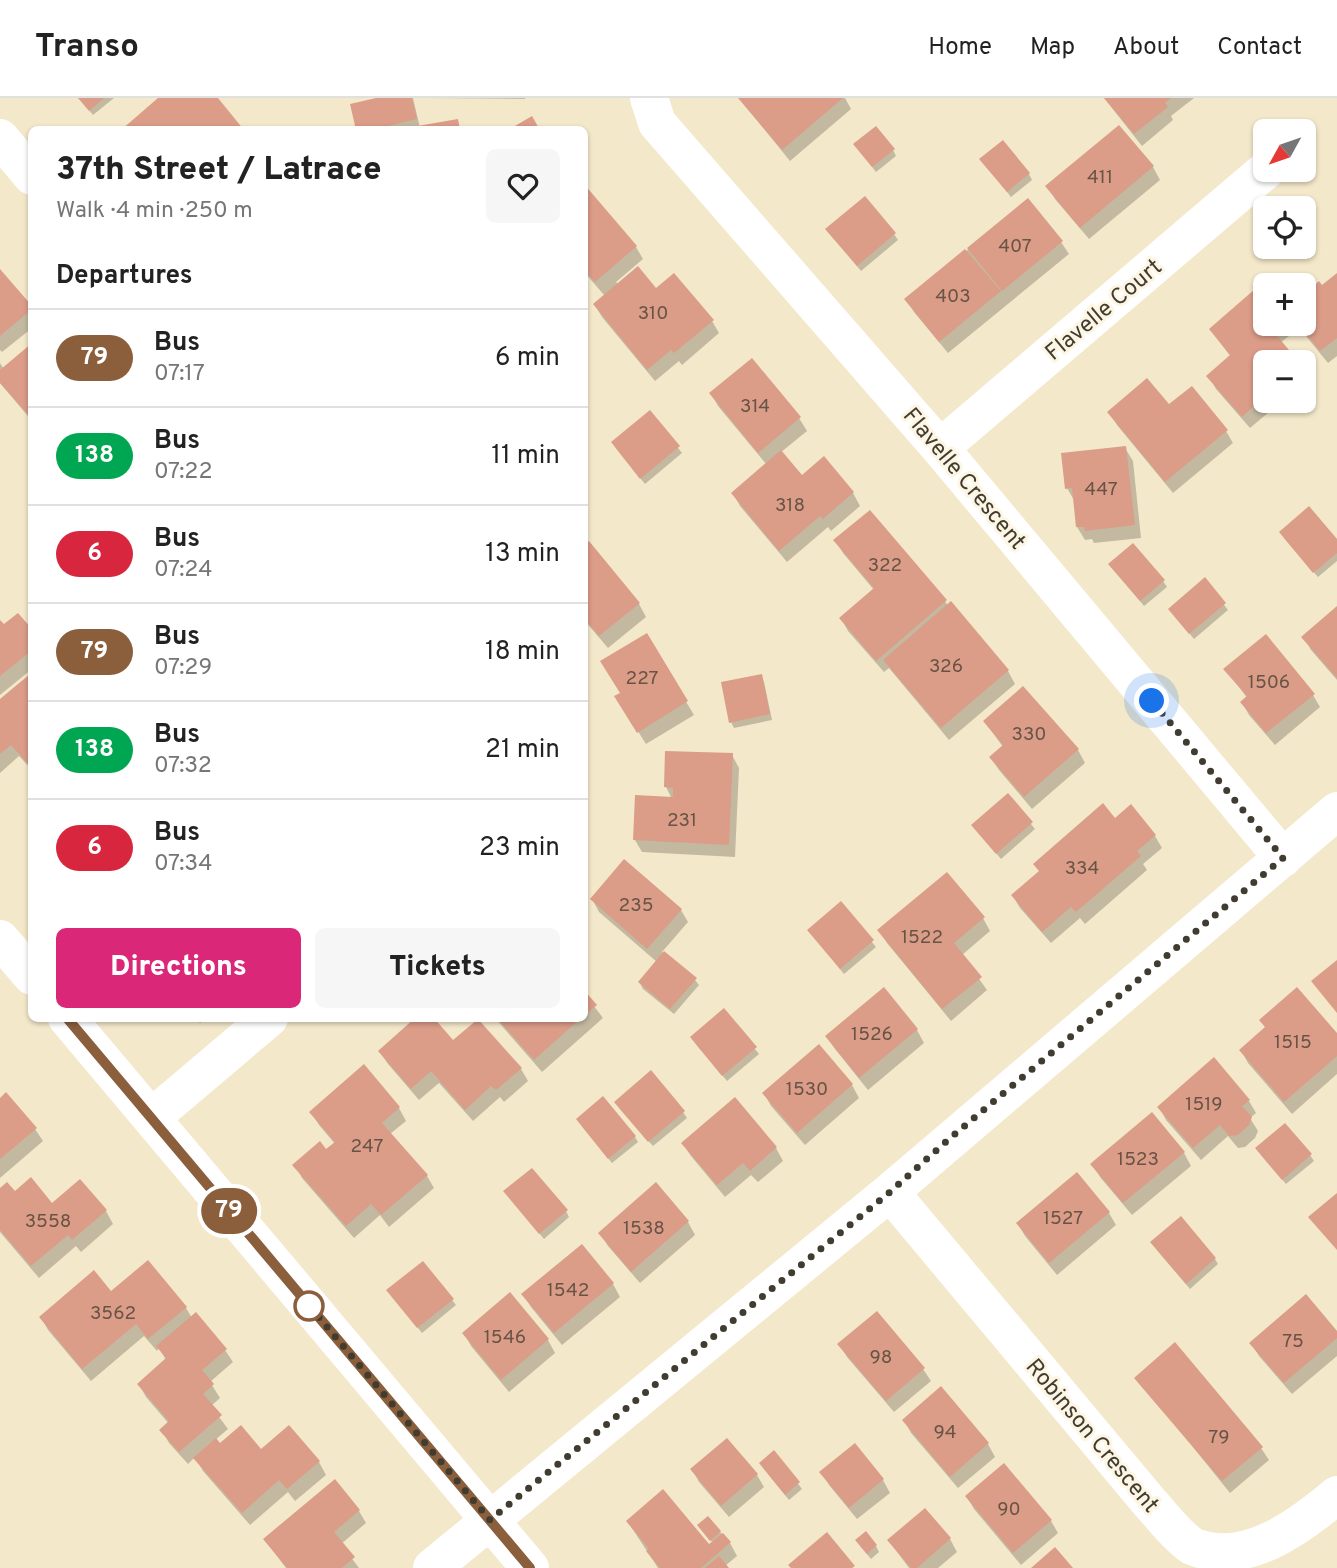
<!DOCTYPE html>
<meta charset="utf-8">
<style>
body{margin:0;font-family:Overpass,sans-serif;background:#f6f6f6;color:#222;height:100vh;display:flex;flex-direction:column;font-size:26px;white-space:nowrap}
*{box-sizing:border-box;margin:0}
p{font-size:23px;color:#767676}
.icon{flex:none;width:38px;height:38px;fill:none;stroke:currentColor;stroke-width:2;stroke-linecap:round;stroke-linejoin:round}
.map{position:relative;flex:1;overflow:hidden}
.drawer{position:absolute;left:28px;top:28px;width:560px;height:896px;display:flex;flex-direction:column;background:#fff;border-radius:10px;box-shadow:0 2px 5px #0004}
.drawer>*{flex:none}
.badge{padding:0 14px;border-radius:23px;font-size:24px;line-height:46px}
.needle{width:46px;rotate:230deg}
.controls{position:absolute;left:1253px;top:21px;display:grid;gap:14px}
.controls a{display:grid;place-items:center;width:63px;height:63px;border-radius:10px;background:#fff;box-shadow:0 2px 5px #0004;font-size:35px}
.you{position:absolute;width:35px;height:35px;margin:-18px;border:5px solid #fff;border-radius:50%;background:#1a73e8;box-shadow:0 0 0 10px #1a73e833}
.map>.badge{position:absolute;translate:-50% -50%;box-shadow:0 0 0 4px #fff}
h2{padding:0 28px;font-size:26px;line-height:63px}
.round{display:grid;place-items:center;flex:none;width:74px;height:74px;border-radius:10px;background:#f6f6f6}
.overview{display:flex;align-items:center;justify-content:space-between;height:119px;padding:0 28px}
h1{font-size:33px;font-weight:800;line-height:52px}
.button{display:flex;gap:14px;margin-top:auto;padding:14px 28px}
.button a{flex:1;height:80px;border-radius:10px;background:#db2777;color:#fff;font-size:28px;font-weight:800;line-height:80px;text-align:center}
.button a+a{background:#f6f6f6;color:#222}
ul{padding:0;list-style:none}
li{display:flex;align-items:center;gap:21px;height:98px;padding:0 28px;border-top:2px solid #e0e0e0}
li div{flex:1}
li b{display:block;font-size:26px}
li em{font-style:normal}
li .badge{min-width:77px;font-weight:700;text-align:center}
header{display:flex;align-items:center;gap:42px;box-sizing:border-box;height:98px;padding:0 35px;background:#fff;border-bottom:2px solid #e0e0e0}
header strong{font-size:33px}
nav{display:flex;gap:38px;margin-inline-start:auto;font-size:24px}
.map>svg:first-child{display:block}
.shadow{fill:#0003}
.building{fill:#db9c88}
.lines{fill:none;stroke-linecap:round;stroke-linejoin:round}
.minor{stroke:#fff;stroke-width:38}
.line-casing{stroke:#fff;stroke-width:16}
.line{stroke:#8b5e3c;stroke-width:10}
.walk{stroke:#413c30;stroke-width:7;stroke-dasharray:0 12.6}
.stop-dot{fill:#fff;stroke:#8b5e3c;stroke-width:3.5}
.labels{text-anchor:middle;stroke-width:6;stroke-linejoin:round;paint-order:stroke}
.number-label{font-size:19px;fill:#685446}
.street-label{font-size:23px;fill:#413c30;stroke:#fdf6e4}
</style>
<header>
<strong>Transo</strong>
<nav><a>Home</a><a>Map</a><a>About</a><a>Contact</a></nav>
</header>
<div class="map">
<svg width="1337" height="1470" viewBox="0 0 1337 1470">
<rect width="100%" height="100%" fill="#f4e8ca"/>
<path class="shadow" d="M79 0H114L93 17Z
M384 0H413L420 30 457 23 461 32H410L409 29 399 32H357Z
M428 0H525V1Z
M739 0H845L851 11 790 63Z
M1104 0H1194L1171 18 1173 22 1142 48Z
M1119 29 1153 69 1160 82 1089 141 1055 101 1048 89Z
M859 52H893L896 58 876 74Z
M985 67 1029 76 1032 82 1011 99Z
M584 88 636 149 643 161 616 184 619 187 656 193 712 223 719 235 682 267 679 263 655 283 602 219 595 207 605 198 584 174Z
M1028 103 1061 144 1069 156 948 255 914 214 907 201Z
M894 136 898 142 861 173 831 137Z
M0 174 32 211V230L2 254 0 252Z
M1337 177V258L1328 265 1296 226H1304V198L1319 186 1322 189Z
M1255 194 1265 206V226H1282L1289 238 1280 245 1297 264H1265V303H1282L1250 330 1216 291 1209 278 1231 259 1211 232Z
M32 247V323L0 285V265L4 271Z
M751 262 799 320 807 333 780 355 801 380 824 360 853 395 860 408 831 433 828 429 787 464 740 408 733 395 767 367 718 308 711 295Z
M1169 309 1226 333 1233 345 1173 395 1117 327 1109 314Z
M650 314 682 355 645 386 616 350Z
M1125 350 1133 363 1141 440 1094 445 1092 441 1085 442 1077 429 1075 404 1067 390Z
M1284 440 1337 444V463L1318 479Z
M836 443 945 503 948 508 951 506 1008 573 1015 586 949 642 889 570 884 574 848 533 841 520 874 492 843 455Z
M584 449 639 506 646 519 608 550 584 522Z
M1114 472 1163 483 1167 489 1144 508Z
M1205 482 1228 512 1194 541 1174 517Z
M1337 510V582L1311 552 1304 539Z
M0 524 4 529 32 534V571L0 597Z
M646 537 694 617 646 646 624 611 622 595Z
M1226 571 1313 597 1320 609 1275 647 1249 617 1242 604 1247 600Z
M761 578 764 584 772 622 734 630 731 624Z
M32 581V672L19 658 0 675V603Z
M985 624 1078 652 1085 665 1032 711 999 672 991 660 1003 649Z
M732 657 739 670 735 759 642 754 635 742 672 701 666 689Z
M1008 698 1035 731 1001 761 977 733Z
M1115 722 1155 738 1162 750 1143 766 1147 772 1085 826 1080 820 1051 845 1020 810 1013 798Z
M592 801 681 812 688 824 662 854 695 882 699 887 674 916 643 891 640 885 657 864 599 814Z
M841 806 876 849 844 876 813 838Z
M983 820 990 833 962 857 987 892 951 923 887 845 879 832Z
M884 891 917 932 924 945 868 992 835 951 827 939Z
M584 895 603 920 542 974 495 920H584Z
M724 913 759 956 727 983 695 945Z
M196 920H206L200 925Z
M1261 922 1337 938V976L1292 1016 1248 965 1241 952 1266 931Z
M453 945 521 971 528 983 504 1004 500 999 473 1023 439 985 419 1002 388 966 380 954Z
M363 969 399 1010 406 1023 390 1036 427 1078 434 1090 389 1129 380 1117 354 1140 302 1080 295 1067 326 1053 335 1046 319 1027 311 1014Z
M852 987 859 1000 805 1047 771 1008 764 995Z
M0 1002 35 1031 43 1043 0 1080Z
M735 1002 776 1050 783 1063 758 1084 751 1077 725 1099 691 1058 683 1046Z
M1249 1003 1256 1015 1250 1020 1258 1033 1255 1040 1245 1049 1238 1050 1228 1038 1201 1062 1166 1022 1159 1009Z
M619 1010 683 1014 687 1020 653 1048Z
M581 1027 635 1039 638 1044 612 1065Z
M1184 1055 1191 1068 1132 1117 1100 1079 1093 1066Z
M1261 1057H1310L1314 1063 1286 1086Z
M80 1083 106 1113 113 1126 81 1154 76 1148 39 1180 0 1134V1092L52 1107Z
M509 1099 566 1113 569 1119 544 1141Z
M1109 1115 1116 1127 1057 1177 1025 1138 1018 1126Z
M688 1124 695 1137 640 1185 608 1148 600 1135Z
M581 1148 613 1186 620 1199 562 1247 531 1209 523 1196Z
M1156 1151 1215 1161 1218 1166 1190 1191Z
M111 1195 186 1210 192 1220 225 1252 233 1264 210 1284 220 1300 211 1308 228 1331 215 1342 220 1347 319 1364 326 1377 295 1403 288 1394 250 1427 203 1373 195 1359 188 1366 169 1345 162 1332 169 1326 146 1299 139 1286 166 1262 159 1250 157 1253 144 1238 91 1283 48 1232 41 1219Z
M392 1198 452 1202 456 1207 422 1235Z
M464 1235 548 1242 555 1255 509 1294 471 1248Z
M1337 1236V1258L1292 1296 1259 1258 1251 1245Z
M840 1247 923 1271 931 1283 894 1314 847 1259Z
M904 1322 988 1346 995 1359 958 1390 911 1335Z
M1180 1333 1261 1350 1269 1362 1230 1395Z
M854 1348 883 1382 890 1395 857 1421 829 1387 822 1375Z
M774 1354 802 1391 789 1402 764 1371Z
M692 1371 757 1377 764 1389 729 1419 699 1384Z
M967 1399 1051 1423 1058 1435 1021 1467 974 1411Z
M925 1412 950 1441 957 1454 938 1470H909L889 1443Z
M359 1413 366 1425 341 1446 359 1470H286L265 1442Z
M708 1420 730 1445 737 1458 725 1468 727 1470H658L628 1424 709 1449 713 1445 703 1433Z
M860 1448H876L879 1454 871 1461Z"/>
<path class="building" d="M78 0H104L89 13Z
M158 0H218L244 32H121Z
M376 0H412L417 21 371 32H356L350 6Z
M738 0H843L782 52Z
M1104 0H1171L1165 5 1168 9 1134 36Z
M532 18 540 32H508Z
M458 21 460 32H406V30Z
M1119 27 1154 68 1080 130 1045 88Z
M876 28 895 51 872 69 853 46Z
M1003 42 1030 75 1007 94 979 61Z
M584 86 637 148 595 184 584 172Z
M865 98 896 135 857 168 825 131Z
M1028 100 1063 143 1002 193 967 150Z
M965 151 1001 193 939 244 904 201Z
M638 168 656 190 674 175 714 222 674 255 671 252 647 272 593 206Z
M0 171 32 208V211L0 238Z
M1337 175V240L1320 253 1298 226H1304V196L1319 183 1322 187Z
M1255 191 1265 203V226H1281L1273 233 1299 264H1265V298L1242 319 1206 278 1230 257 1209 231Z
M32 245V321L0 285V272Z
M752 260 801 319 758 355 709 295Z
M1147 280 1169 306 1192 288 1228 332 1165 384 1107 314Z
M650 312 680 348 640 381 611 344Z
M1126 348 1135 427 1085 433 1084 429H1076L1072 390 1065 391 1061 355Z
M781 352 802 377 824 358 854 394 823 421 820 418 779 453 731 395Z
M1309 408 1337 441V455L1313 475 1279 434Z
M870 412 947 502 876 563 839 520 874 490 833 442Z
M589 443 640 505 599 538 584 520V447Z
M1133 445 1165 482 1140 503 1108 466Z
M1205 479 1226 505 1189 536 1168 511Z
M951 503 1009 572 941 630 883 562Z
M1337 508V580L1301 539Z
M18 515 32 531V552L0 578V522L4 526Z
M647 535 688 603 637 635 614 598 620 595 600 563Z
M1266 536 1315 596 1266 635 1240 604 1247 598 1223 571Z
M30 576 32 578V664L29 667 11 647 0 656V601Z
M762 576 770 616 729 625 721 584Z
M1023 588 1079 651 1024 699 989 659 1003 647 983 623Z
M665 653 733 655 729 747 633 742 635 697 673 699V690L664 689Z
M1008 695 1033 724 996 756 971 727Z
M1103 705 1115 720 1131 706 1156 737 1137 753 1141 758 1076 814 1071 809 1042 834 1011 797 1039 773 1033 766Z
M624 761 682 811 647 851 590 801Z
M947 774 985 819 954 845 982 879 942 911 877 832Z
M841 803 874 842 840 871 807 832Z
M664 853 697 880 670 911 638 884Z
M1337 862V915L1311 883Z
M884 889 918 931 859 980 825 938Z
M1297 889 1337 935V958L1284 1004 1239 952 1265 929 1259 922Z
M584 892 597 907 584 918Z
M724 910 757 949 722 978 690 939Z
M415 920H434L453 942 478 921 522 970 496 992 491 988 465 1012 431 973 411 991 378 953Z
M497 920H581L534 962Z
M819 946 853 986 797 1035 762 995Z
M1214 959 1250 1002 1242 1008 1252 1019 1249 1027 1238 1037 1229 1038 1220 1027 1193 1050 1157 1009Z
M364 966 400 1009 382 1025 428 1077 381 1117 371 1106 346 1128 292 1067 320 1043 326 1051 335 1044 309 1014Z
M651 972 685 1013 648 1044 614 1004Z
M6 994 37 1030 0 1061V1000Z
M603 998 636 1038 608 1061 576 1021Z
M735 999 777 1049 750 1073 743 1065 717 1087 681 1045Z
M1152 1014 1185 1054 1123 1105 1090 1066Z
M1285 1025 1312 1056 1282 1082 1255 1050Z
M532 1070 568 1112 539 1136 503 1093Z
M1077 1074 1110 1114 1049 1165 1016 1125Z
M31 1079 52 1105 80 1081 107 1112 72 1142 68 1137 31 1168 0 1132V1090L7 1084 15 1093Z
M656 1084 689 1123 631 1174 598 1135Z
M1337 1095V1152L1308 1119Z
M1181 1118 1216 1160 1186 1186 1150 1144Z
M582 1146 614 1185 554 1235 521 1196Z
M148 1162 187 1209 148 1241 136 1226 82 1271 39 1219 94 1172 111 1193Z
M423 1163 454 1201 417 1230 386 1192Z
M510 1194 549 1241 501 1282 462 1235Z
M1306 1196 1337 1233V1240L1284 1285 1249 1245Z
M877 1213 925 1270 886 1303 837 1246Z
M196 1214 227 1251 202 1272 214 1286 203 1296 222 1317 179 1354 159 1332 169 1323 137 1286 166 1260 156 1248Z
M1175 1244 1263 1349 1222 1383 1134 1280Z
M941 1288 989 1345 950 1379 902 1322Z
M241 1327 261 1351 289 1327 320 1363 287 1391 279 1382 242 1415 193 1360 216 1340 220 1345Z
M727 1340 758 1376 721 1408 690 1371Z
M855 1345 884 1381 849 1410 819 1374Z
M774 1352 800 1384 785 1397 759 1365Z
M1004 1365 1052 1422 1013 1455 965 1398Z
M335 1381 360 1412 334 1434 355 1459 342 1470H287L263 1441Z
M663 1391 709 1446 723 1435 731 1444 701 1470H660L646 1453 649 1451 626 1423Z
M925 1410 951 1440 917 1470H911L887 1442Z
M708 1418 721 1433 710 1443 697 1427Z
M866 1433 877 1447 867 1456 855 1442Z
M827 1434 855 1468 852 1470H791L788 1467Z
M1055 1449 1073 1470H1031Z
M719 1458 729 1470H705Z"/>
<g class="lines">
<path class="minor" d="M649 0 657 25 940 350 1283 760
M0 40 32 78
M940 350 1266 72
M0 841 32 878
M67 920 530 1470
M151 1020 269 920
M890 1094 1150 1405C1163 1419 1176 1437 1192 1448 1244 1470 1298 1430 1337 1397
M432 1470 890 1094 1337 713"/>
</g>
<g class="lines">
<g class="line-casing">
<path id="line" d="M67 920 530 1470"/>
</g>
<use href="#line" class="line"/>
<path class="walk" d="M309 1208 306 1204 490 1422 890 1094 949 1041 1283 760 1152 603"/>
</g>
<circle class="stop-dot" cx="309" cy="1208" r="14"/>
<g class="labels">
<g class="number-label">
<text x="1100" y="85">411</text>
<text x="1015" y="154">407</text>
<text x="953" y="204">403</text>
<text x="653" y="221">310</text>
<text x="755" y="314">314</text>
<text x="1101" y="397">447</text>
<text x="790" y="413">318</text>
<text x="885" y="473">322</text>
<text x="946" y="574">326</text>
<text x="642" y="586">227</text>
<text x="1269" y="590">1506</text>
<text x="1029" y="642">330</text>
<text x="682" y="728">231</text>
<text x="1082" y="776">334</text>
<text x="636" y="813">235</text>
<text x="922" y="845">1522</text>
<text x="872" y="942">1526</text>
<text x="1293" y="950">1515</text>
<text x="807" y="997">1530</text>
<text x="1204" y="1012">1519</text>
<text x="367" y="1054">247</text>
<text x="1138" y="1067">1523</text>
<text x="1063" y="1126">1527</text>
<text x="48" y="1129">3558</text>
<text x="644" y="1136">1538</text>
<text x="568" y="1198">1542</text>
<text x="113" y="1221">3562</text>
<text x="505" y="1245">1546</text>
<text x="1293" y="1249">75</text>
<text x="881" y="1265">98</text>
<text x="945" y="1340">94</text>
<text x="1219" y="1345">79</text>
<text x="1009" y="1417">90</text>
</g>
<g class="street-label">
<text transform="translate(1103 211) rotate(-40)" y="8">Flavelle Court</text>
<text transform="translate(965 380) rotate(50)" y="8">Flavelle Crescent</text>
<text transform="translate(1093 1337) rotate(50)" y="8">Robinson Crescent</text>
</g>
</g>
</svg>
<div class="controls">
<a><svg class="needle" viewBox="-14 -14 28 28"><path d="M0-13l5 13h-10z" fill="#e53935"/><path d="M0 13l5-13h-10z" fill="#767676"/></svg></a>
<a><svg class="icon" aria-label="locate" viewBox="0 0 24 24"><circle cx="12" cy="12" r="6"/><path d="M12 2v4M12 18v4M2 12h4M18 12h4"/></svg></a>
<a>+</a>
<a>−</a>
</div>
<div class="you" style="left:1152px;top:603px"></div>
<b class="badge" style="left:229px;top:1113px;background:#8b5e3c;color:#fff">79</b>
<section class="drawer">
<div class="overview"><div><h1>37th Street / Latrace</h1><p>Walk · 4 min · 250 m</p></div><a class="round"><svg class="icon" aria-label="heart" viewBox="0 0 24 24"><path d="M12 20l-8-8c-3-5 5-10 8-4 3-6 11-1 8 4z"/></svg></a></div>
<h2>Departures</h2>
<ul>
<li><span class="badge" style="background:#8b5e3c;color:#fff">79</span><div><b>Bus</b><p>07:17</p></div><em>6 min</em></li>
<li><span class="badge" style="background:#00a651;color:#fff">138</span><div><b>Bus</b><p>07:22</p></div><em>11 min</em></li>
<li><span class="badge" style="background:#d7263d;color:#fff">6</span><div><b>Bus</b><p>07:24</p></div><em>13 min</em></li>
<li><span class="badge" style="background:#8b5e3c;color:#fff">79</span><div><b>Bus</b><p>07:29</p></div><em>18 min</em></li>
<li><span class="badge" style="background:#00a651;color:#fff">138</span><div><b>Bus</b><p>07:32</p></div><em>21 min</em></li>
<li><span class="badge" style="background:#d7263d;color:#fff">6</span><div><b>Bus</b><p>07:34</p></div><em>23 min</em></li>
</ul>
<div class="button"><a>Directions</a><a>Tickets</a></div>
</section>
</div>
